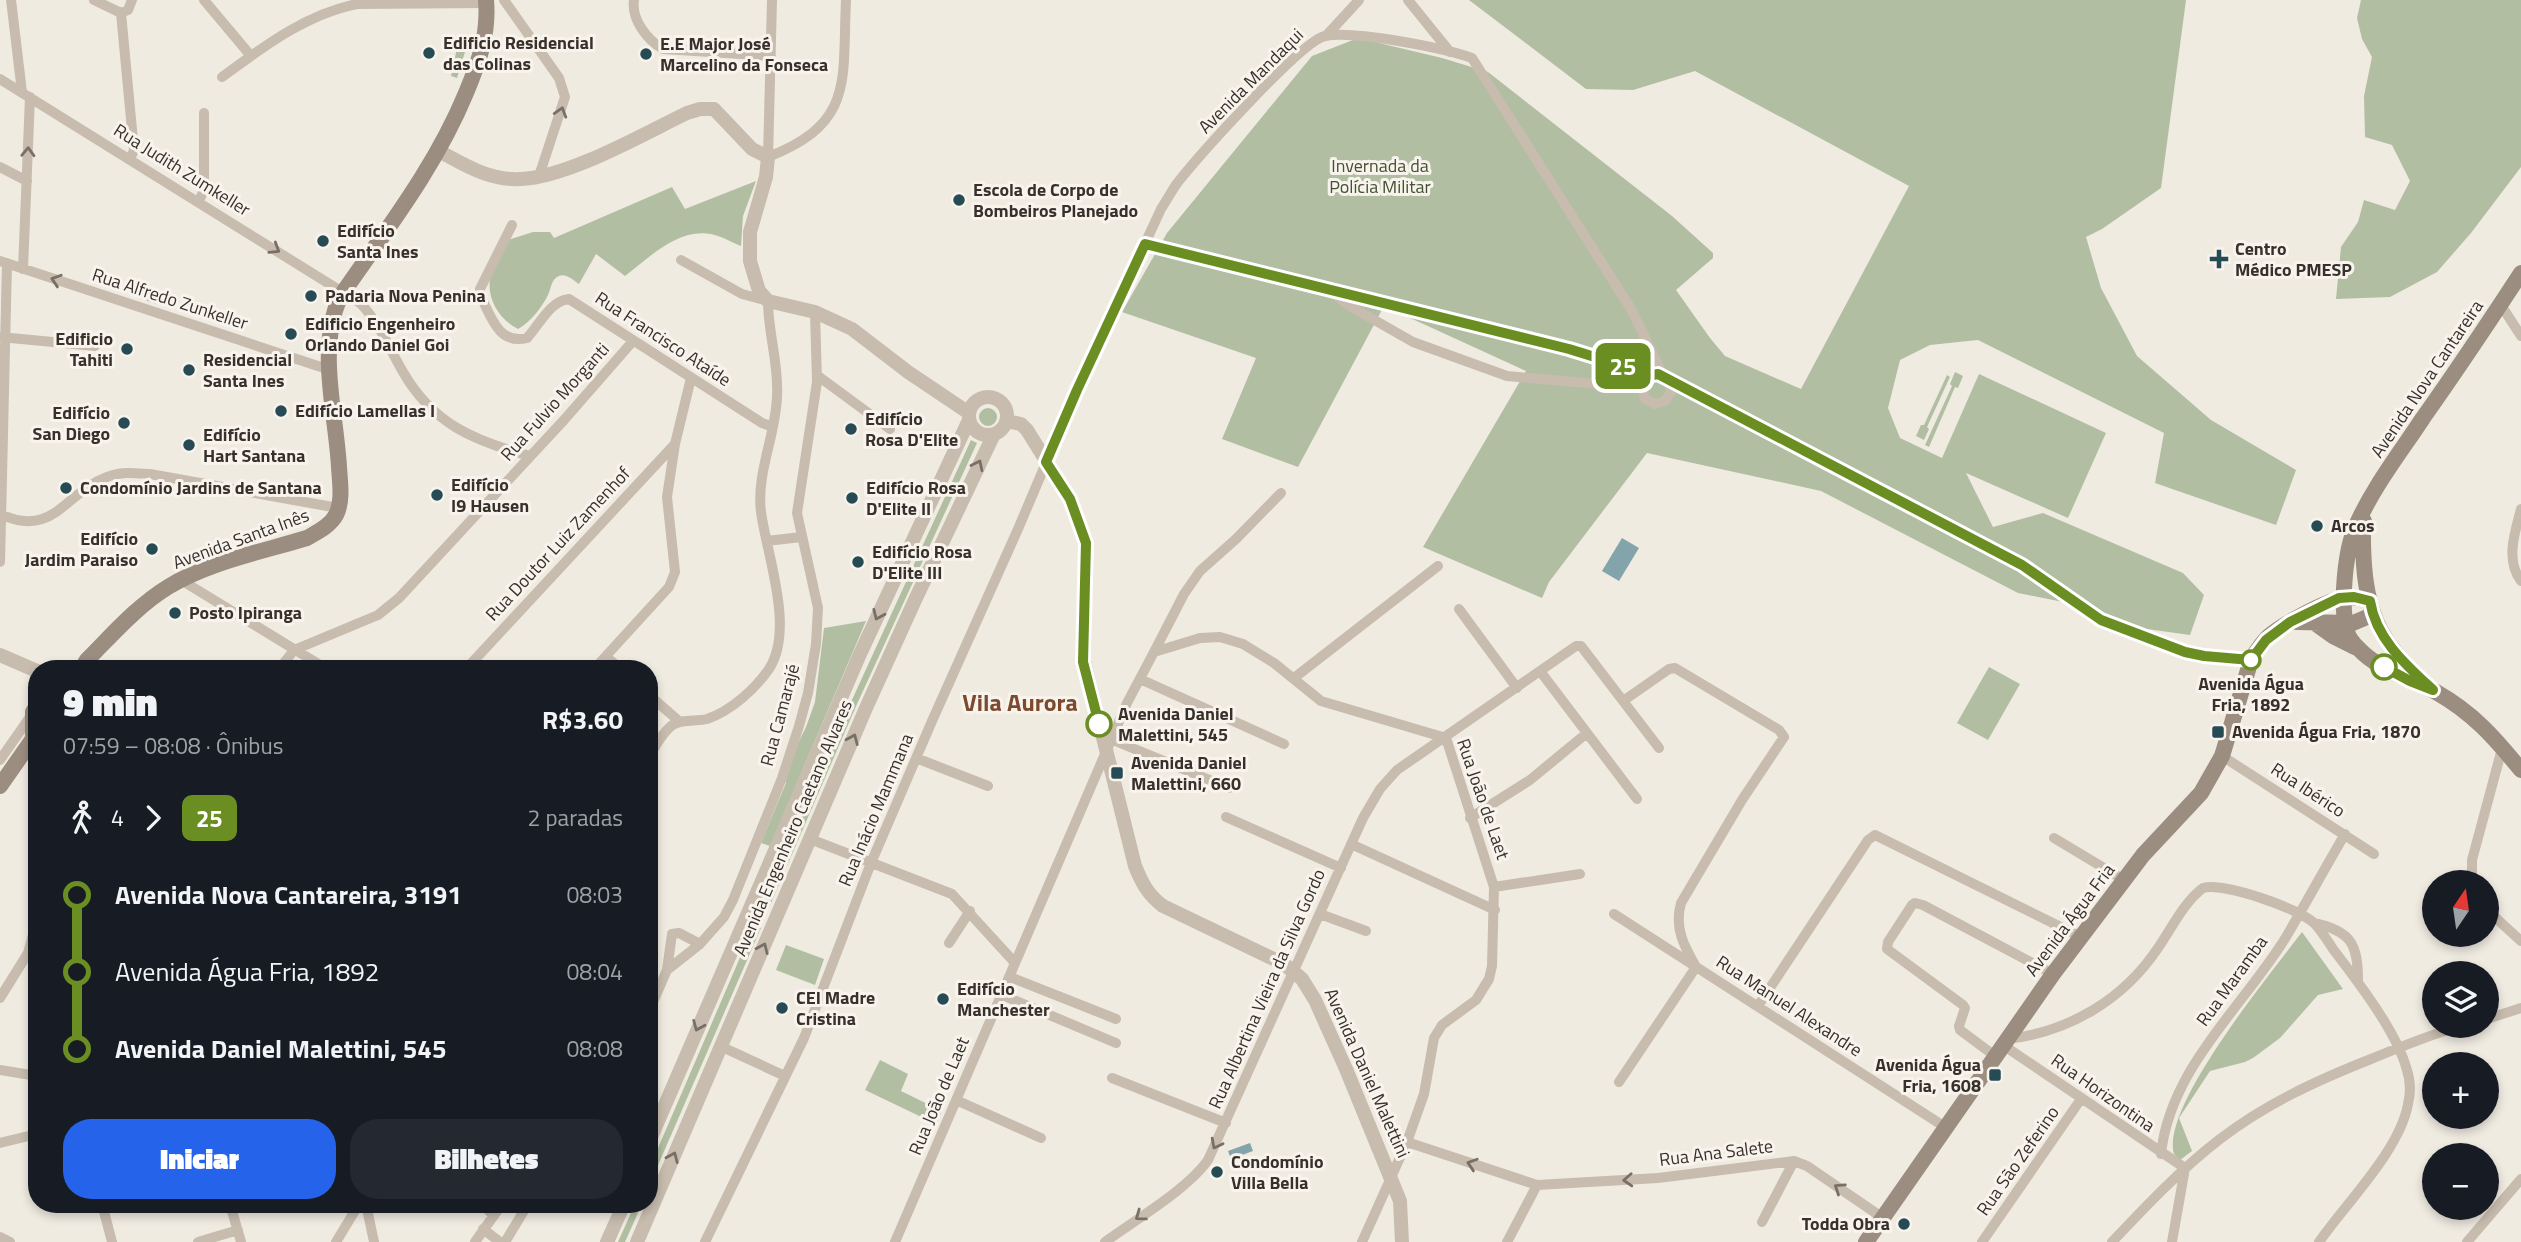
<!DOCTYPE html>
<html lang="pt">
<meta charset="utf-8">
<style>
body{margin:0;font-family:"Titillium Web",sans-serif;background:#242831;color:#f1f3f6;height:100vh;display:flex;flex-direction:column;font-size:26px;white-space:nowrap}
*{box-sizing:border-box;margin:0}
p{font-size:23px;color:#9ea1a6}
.icon{flex:none;width:38px;height:38px;fill:none;stroke:currentColor;stroke-width:2;stroke-linecap:round;stroke-linejoin:round}
.map{position:relative;flex:1;overflow:hidden}
.sheet{position:absolute;left:28px;top:660px;width:630px;height:553px;display:flex;flex-direction:column;background:#171b24;border-radius:28px;box-shadow:0 4px 10px #0003}
.sheet>*{flex:none}
.badge{padding:0 14px;border-radius:10px;font-size:24px;line-height:46px}
.needle{width:46px;rotate:13deg}
.buttons{position:absolute;left:2422px;top:870px;display:grid;gap:14px}
.buttons a{display:grid;place-items:center;width:77px;height:77px;border-radius:50%;background:#171b24;box-shadow:0 4px 10px #0003;font-size:35px}
.map>.badge{position:absolute;translate:-50% -50%;box-shadow:0 0 0 4px #fff}
.legs{display:flex;align-items:center;gap:10px;height:77px;padding:0 35px;font-size:23px}
.legs p{margin-inline-start:auto}
.overview{display:flex;align-items:center;justify-content:space-between;height:119px;padding:0 35px}
h1{font-size:38px;font-weight:800;line-height:52px}
.button{display:flex;gap:14px;margin-top:auto;padding:14px 35px}
.button a{flex:1;height:80px;border-radius:28px;background:#2563eb;color:#fff;font-size:28px;font-weight:800;line-height:80px;text-align:center}
.button a+a{background:#242831;color:#f1f3f6}
ul{padding:0 35px;list-style:none}
li{display:flex;align-items:center;gap:24px;height:77px;font-size:26px}
li i{display:grid;place-items:center;width:10px;height:100%;margin:0 9px;background:currentColor}
li i::after{content:'';width:18px;height:18px;margin:-9px;border:5px solid;border-radius:50%;background:#171b24}
li p{margin-inline-start:auto}
li:first-child i{background:linear-gradient(#0000 50%,currentColor 0)}
li:last-child i{background:linear-gradient(currentColor 50%,#0000 0)}
.map>svg:first-child{display:block}
.green{fill:#b1bea2}
.water{fill:#83a4aa}
.lines{fill:none;stroke-linecap:round;stroke-linejoin:round}
.minor{stroke:#c7bcae;stroke-width:10}
.tertiary{stroke:#c7bcae;stroke-width:14}
.secondary{stroke:#9b8d7f;stroke-width:16}
.oneway{stroke:#786f66}
.line-1-casing{stroke:#fff;stroke-width:16}
.line-1{stroke:#6b8e23;stroke-width:10}
.poi-dot{fill:#264b54;stroke:#f8f4ed;stroke-width:2.5}
.stop-1-dot{fill:#fff;stroke:#6b8e23;stroke-width:3.5}
.labels{text-anchor:middle;stroke-width:6;stroke-linejoin:round;paint-order:stroke}
.poi-label{font-size:18px;font-weight:bold;fill:#37302b;stroke:#f8f4ed;text-anchor:start}
.street-label{font-size:18px;fill:#37302b;stroke:#f8f4ed}
.park-label{font-size:18px;fill:#435232;stroke:#f8f4ed}
.stop-label{font-size:18px;font-weight:bold;fill:#37302b;stroke:#f8f4ed}
.district-label{font-size:24px;font-weight:bold;fill:#7c4a2e;stroke:#f8f4ed}
</style>
<div class="map">
<svg width="2521" height="1242" viewBox="0 0 2521 1242">
<rect width="100%" height="100%" fill="#f0ebe1"/>
<path class="green" d="M1469 0H2186L2161 188 2102 229 2086 237 2101 288 2137 356 2211 420 2296 470 2276 525 2155 483 2164 433 1978 340 1930 345 1900 360 1888 408 1900 438 1942 458 1979 374 2106 433 2068 518 1966 473 1993 527 2043 513 2183 573 2204 595 2190 635 2147 629 2088 607 2018 593 1821 491 1647 453 1549 582 1542 598 1423 547 1526 371 1384 306 1298 467 1222 439 1256 358 1122 312 1167 233 1312 56 1358 38 1442 58 1488 72 1672 216 1713 253V258L1676 290 1710 338 1725 356 1801 389 1909 186 1695 71 1633 90 1586 89Z
M2361 0H2521V167L2471 233 2437 272 2390 297 2336 299 2341 247 2358 222 2364 200 2395 210 2410 181 2392 145 2365 137 2364 96 2372 57 2362 39 2357 18Z
M460 34H468V42L457 78 451 76Z
M756 181 743 216 741 246C731 242 721 236 711 234 677 228 649 258 625 276L596 254 579 284C573 280 566 273 559 276 551 279 551 289 548 295 542 307 530 323 518 329 498 319 485 296 491 274 494 262 503 250 508 240L533 232H550L554 238 672 187 685 209Z
M137 288 158 296 156 304 134 296Z
M1955 372 1963 376 1958 388 1955 387 1929 447 1925 445 1952 386 1950 384Z
M1947 375 1950 377 1927 427 1929 429 1924 440 1916 436 1921 425H1924Z
M979 417a9 9 0 1 1 18 0a9 9 0 1 1-18 0Z
M971 440 977 443 857 704 768 910 762 908 851 702Z
M866 621 770 846 761 843 786 783 784 772 806 727 815 702 824 628Z
M1989 667 2020 684 1988 740 1957 723Z
M754 925 761 928 649 1186V1169Z
M2302 932 2343 989 2318 995 2280 1038 2253 1058 2245 1062 2210 1071 2179 1118 2192 1151 2180 1160 2174 1154C2160 1107 2272 972 2302 932Z
M786 945 824 959 815 985 776 970Z
M880 1060 908 1074 901 1091 942 1111 936 1124 865 1090Z
M635 1204H642L625 1242H618Z"/>
<path class="water" d="M1622 538 1639 548 1619 581 1602 571Z
M1250 1143 1253 1151 1231 1159 1228 1151Z"/>
<g class="lines">
<path class="minor" d="M11 0 22 92
M94 0 121 13
M204 0 251 56
M504 0 559 78 565 97 539 176
M634 0C631 19 647 40 663 49L771 56
M772 0 768 157C855 123 842 81 846 0
M1408 0 1450 52
M121 13 134 151 130 158
M121 13 128 10 132 0
M1326 36 1359 0
M222 77C263 47 306 14 357 4L487 3
M0 79 360 303C379 322 389 348 403 372 433 424 474 441 530 456
M0 167 27 181
M199 201 204 190V113
M512 225 480 289V295C491 316 498 345 527 338 540 324 550 301 569 299L762 423 773 427
M1145 244 1568 349 1653 375
M0 261 330 370
M23 269 30 97
M1333 293 1348 305 1413 342 1507 376 1642 388
M2501 305 2521 336
M0 337 95 346
M818 376 890 429
M1669 381 1671 392 1665 401 1655 404 1645 399 1642 388 1647 378 1658 375 1664 377 2022 565 2101 620 2185 652 2204 656 2251 660
M2521 509C2515 532 2505 560 2521 581
M0 514C54 539 64 493 107 477 121 471 135 473 150 474L338 508
M767 541 801 537
M0 562 7 263
M181 580 325 668
M1459 609 1517 688
M1154 652 1184 594 1200 571 1236 539 1281 493
M606 657 620 668
M280 668 294 650 378 615 399 598 564 420 633 341
M467 668 675 444
M595 668 669 587 675 572 667 497 675 444 691 378
M1540 671 1637 799
M1294 678 1438 566
M1140 679 1284 744
M649 695 680 722
M1113 740 1229 788
M2222 756 2374 854
M649 757C655 746 662 734 671 726 681 718 696 722 707 719 731 711 755 689 769 669 795 629 767 556 761 512 756 473 776 435 777 396 779 364 768 333 768 301L742 294 681 260
M916 758 988 786
M0 760 32 714
M1226 817 1341 868
M1470 818 1530 780 1587 733
M2054 838 2124 880
M810 839 952 894 1015 963
M1351 844 1495 910
M2472 882V860L2503 745
M1494 887 1580 874
M2487 910 2521 941
M1320 914 1366 931
M1614 914 1945 1127
M2314 923C2351 931 2358 944 2358 981
M949 943 970 911
M36 954 37 955
M667 970 700 944 724 917 733 900 782 778 799 726 808 693 816 644 818 608 797 513 817 382 815 312
M1010 977 1116 1019
M1002 995 1116 1043
M0 998 28 953 37 920
M1758 1006 1868 840 1875 835 2081 937
M649 1011 667 970 672 934 679 933 700 944
M2487 1019 2521 1008
M2007 1039C2069 1032 2123 1000 2158 948 2172 928 2184 902 2203 888 2223 882 2298 908 2314 923 2321 930 2327 940 2333 949 2356 979 2396 1031 2406 1067 2410 1078 2411 1092 2408 1104 2400 1150 2346 1203 2319 1242
M2003 1045 2185 1168 2172 1242
M720 1046 785 1076
M1995 1056 1960 1030 1959 1026 1965 1008 1963 1005 1887 949 1888 942 1912 905 1915 903 1923 905 2053 974
M0 1070 37 1076
M1112 1078 1226 1123
M1619 1082 1696 967C1684 946 1674 928 1681 903L1742 800 1784 737 1779 730 1675 668 1669 669 1623 701
M956 1100 1041 1138
M1407 1142 1537 1185 1658 1178 1794 1161 1807 1166 1883 1218
M0 1143 37 1134
M2161 1154C2170 1068 2243 1007 2286 937 2306 903 2325 868 2345 834
M102 1204 112 1242
M230 1204 241 1242
M366 1204 374 1242
M482 1204 494 1216
M1762 1222 1794 1161
M483 1229 500 1242
M0 1237 10 1242
M198 1242 238 1230
M336 1242 359 1204
M475 1242 502 1204
M505 1242 528 1204
M705 1242 804 1038 871 863 932 721 1018 529 1077 390 1161 209C1167 200 1172 190 1178 182 1198 157 1301 41 1325 36 1353 30 1444 48 1472 58L1631 309 1664 377
M895 1242 1127 703 1154 652 1200 638 1220 637 1243 644 1274 663 1321 701 1446 738
M1105 1242C1135 1220 1188 1189 1208 1160L1363 818 1380 789 1397 770 1576 646H1581L1659 748
M1362 1242 1407 1142 1424 1094 1434 1038 1442 1025 1476 1000 1489 979 1492 966 1494 887 1446 738
M1507 1242 1537 1185
M1982 1242 2081 1099
M2112 1242C2146 1206 2181 1169 2220 1139 2267 1103 2318 1080 2371 1059 2401 1047 2431 1034 2461 1026
M2467 1242 2521 1179"/>
<path class="tertiary" d="M439 151C465 165 490 181 521 179 569 177 643 134 687 113L700 109H714L752 149 768 157 766 177 750 232V261L759 291 768 301 815 312 852 329 908 372 969 413
M969 416a19 19 0 1 1 38 0a19 19 0 1 1-38 0Z
M1006 421 1021 424 1027 430 1070 499 1086 543 1084 661 1135 866C1142 883 1148 895 1163 906L1284 964 1302 979 1315 1000 1346 1069 1400 1201 1402 1242
M0 655 37 671
M649 1142 860 654 969 420
M607 1242 624 1204
M637 1242 866 708 915 600 994 434"/>
<path class="secondary" d="M2521 273C2489 322 2457 370 2423 418 2400 453 2373 487 2356 526 2345 550 2340 605 2347 631 2348 637 2353 643 2358 648 2379 671 2410 677 2436 692 2473 713 2494 737 2521 770
M2364 521C2362 535 2363 550 2364 565 2368 619 2384 646 2424 682
M2312 621 2333 636 2355 647
M2296 622 2353 623 2372 615
M82 668 87 660C112 635 137 606 168 587 209 562 261 552 307 538 317 532 330 526 336 515 343 501 340 483 339 467 336 413 317 349 340 297 386 230 435 168 466 93 479 62 489 34 486 0
M33 737V712L37 706
M0 786 37 733
M1866 1242 2053 974 2143 855 2201 793 2222 756 2251 660C2256 652 2261 644 2268 637 2281 625 2324 602 2342 598 2352 596 2360 598 2369 601"/>
</g>
<defs><path id="oneway-chevron" d="M-2-3.5L2.5 0L-2 3.5" fill="none" stroke-width="1.6" stroke-linecap="round" stroke-linejoin="round" transform="scale(1.75)"/></defs>
<g class="oneway">
<use href="#oneway-chevron" transform="translate(561 112) rotate(-73)"/>
<use href="#oneway-chevron" transform="translate(28 152) rotate(-88)"/>
<use href="#oneway-chevron" transform="translate(275 249) rotate(32)"/>
<use href="#oneway-chevron" transform="translate(56 280) rotate(-162)"/>
<use href="#oneway-chevron" transform="translate(978 465) rotate(-64)"/>
<use href="#oneway-chevron" transform="translate(878 615) rotate(114)"/>
<use href="#oneway-chevron" transform="translate(853 739) rotate(-67)"/>
<use href="#oneway-chevron" transform="translate(763 948) rotate(-66)"/>
<use href="#oneway-chevron" transform="translate(698 1026) rotate(113)"/>
<use href="#oneway-chevron" transform="translate(1216 1144) rotate(117)"/>
<use href="#oneway-chevron" transform="translate(673 1157) rotate(-67)"/>
<use href="#oneway-chevron" transform="translate(1472 1164) rotate(-162)"/>
<use href="#oneway-chevron" transform="translate(1628 1180) rotate(177)"/>
<use href="#oneway-chevron" transform="translate(1839 1188) rotate(-146)"/>
<use href="#oneway-chevron" transform="translate(1140 1216) rotate(144)"/>
</g>
<g class="lines">
<g class="line-1-casing">
<path id="line-1" d="M1099 724 1083 662 1086 543 1070 499 1046 462 1077 390 1145 244 1569 349 1653 375 1658 374 2022 565 2101 620 2185 652 2204 656 2251 660 2266 640 2290 622 2339 598 2354 597 2370 601C2376 639 2406 665 2433 690L2410 681 2384 667"/>
</g>
<use href="#line-1" class="line-1"/>
</g>
<g class="poi-dot">
<circle cx="429" cy="53" r="7"/>
<circle cx="646" cy="54" r="7"/>
<circle cx="959" cy="200" r="7"/>
<circle cx="323" cy="241" r="7"/>
<path d="M2215.5 248.5h7v7h7v7h-7v7h-7v-7h-7v-7h7z"/>
<circle cx="311" cy="296" r="7"/>
<circle cx="291" cy="334" r="7"/>
<circle cx="127" cy="349" r="7"/>
<circle cx="189" cy="370" r="7"/>
<circle cx="281" cy="411" r="7"/>
<circle cx="124" cy="423" r="7"/>
<circle cx="851" cy="429" r="7"/>
<circle cx="189" cy="445" r="7"/>
<circle cx="66" cy="488" r="7"/>
<circle cx="437" cy="495" r="7"/>
<circle cx="852" cy="498" r="7"/>
<circle cx="2317" cy="526" r="7"/>
<circle cx="152" cy="549" r="7"/>
<circle cx="858" cy="562" r="7"/>
<circle cx="175" cy="613" r="7"/>
<rect x="2211" y="725" width="14" height="14" rx="3.5"/>
<rect x="1110" y="766" width="14" height="14" rx="3.5"/>
<circle cx="943" cy="999" r="7"/>
<circle cx="782" cy="1008" r="7"/>
<rect x="1988" y="1068" width="14" height="14" rx="3.5"/>
<circle cx="1217" cy="1172" r="7"/>
<circle cx="1904" cy="1224" r="7"/>
</g>
<g class="stop-1-dot">
<circle cx="2251" cy="660" r="9"/>
<circle cx="2384" cy="667" r="12"/>
<circle cx="1099" cy="724" r="12"/>
</g>
<g class="labels">
<g class="poi-label">
<text x="443" y="49">Edificio Residencial<tspan x="443" dy="21">das Colinas</tspan></text>
<text x="660" y="50">E.E Major José<tspan x="660" dy="21">Marcelino da Fonseca</tspan></text>
<text x="973" y="196">Escola de Corpo de<tspan x="973" dy="21">Bombeiros Planejado</tspan></text>
<text x="337" y="237">Edifício<tspan x="337" dy="21">Santa Ines</tspan></text>
<text x="2235" y="255">Centro<tspan x="2235" dy="21">Médico PMESP</tspan></text>
<text x="325" y="302">Padaria Nova Penina</text>
<text x="305" y="330">Edificio Engenheiro<tspan x="305" dy="21">Orlando Daniel Goi</tspan></text>
<text x="113" y="345" text-anchor="end">Edificio<tspan x="113" dy="21">Tahiti</tspan></text>
<text x="203" y="366">Residencial<tspan x="203" dy="21">Santa Ines</tspan></text>
<text x="295" y="417">Edifício Lamellas I</text>
<text x="110" y="419" text-anchor="end">Edifício<tspan x="110" dy="21">San Diego</tspan></text>
<text x="865" y="425">Edifício<tspan x="865" dy="21">Rosa D'Elite</tspan></text>
<text x="203" y="441">Edifício<tspan x="203" dy="21">Hart Santana</tspan></text>
<text x="451" y="491">Edifício<tspan x="451" dy="21">I9 Hausen</tspan></text>
<text x="80" y="494">Condomínio Jardins de Santana</text>
<text x="866" y="494">Edifício Rosa<tspan x="866" dy="21">D'Elite II</tspan></text>
<text x="2331" y="532">Arcos</text>
<text x="138" y="545" text-anchor="end">Edifício<tspan x="138" dy="21">Jardim Paraiso</tspan></text>
<text x="872" y="558">Edifício Rosa<tspan x="872" dy="21">D'Elite III</tspan></text>
<text x="189" y="619">Posto Ipiranga</text>
<text x="2232" y="738">Avenida Água Fria, 1870</text>
<text x="1131" y="769">Avenida Daniel<tspan x="1131" dy="21">Malettini, 660</tspan></text>
<text x="957" y="995">Edifício<tspan x="957" dy="21">Manchester</tspan></text>
<text x="796" y="1004">CEI Madre<tspan x="796" dy="21">Cristina</tspan></text>
<text x="1981" y="1071" text-anchor="end">Avenida Água<tspan x="1981" dy="21">Fria, 1608</tspan></text>
<text x="1231" y="1168">Condomínio<tspan x="1231" dy="21">Villa Bella</tspan></text>
<text x="1890" y="1230" text-anchor="end">Todda Obra</text>
</g>
<g class="street-label">
<text transform="translate(1251 81) rotate(-45)" y="6">Avenida Mandaqui</text>
<text transform="translate(182 170) rotate(32)" y="6">Rua Judith Zumkeller</text>
<text transform="translate(170 299) rotate(18)" y="6">Rua Alfredo Zunkeller</text>
<text transform="translate(663 339) rotate(33)" y="6">Rua Francisco Ataíde</text>
<text transform="translate(2427 379) rotate(-56)" y="6">Avenida Nova Cantareira</text>
<text transform="translate(555 402) rotate(-48)" y="6">Rua Fulvio Morganti</text>
<text transform="translate(241 539) rotate(-20)" y="6">Avenida Santa Inês</text>
<text transform="translate(558 544) rotate(-47)" y="6">Rua Doutor Luiz Zamenhof</text>
<text transform="translate(780 715) rotate(-75)" y="6">Rua Camarajé</text>
<text transform="translate(2308 790) rotate(33)" y="6">Rua Ibérico</text>
<text transform="translate(1483 799) rotate(71)" y="6">Rua João de Laet</text>
<text transform="translate(876 810) rotate(-67)" y="6">Rua Inácio Mammana</text>
<text transform="translate(793 828) rotate(-67)" y="6">Avenida Engenheiro Caetano Alvares</text>
<text transform="translate(2070 920) rotate(-53)" y="6">Avenida Água Fria</text>
<text transform="translate(2232 981) rotate(-54)" y="6">Rua Maramba</text>
<text transform="translate(1267 989) rotate(-66)" y="6">Rua Albertina Vieira da Silva Gordo</text>
<text transform="translate(1789 1006) rotate(33)" y="6">Rua Manuel Alexandre</text>
<text transform="translate(1367 1073) rotate(66)" y="6">Avenida Daniel Malettini</text>
<text transform="translate(2103 1093) rotate(35)" y="6">Rua Horizontina</text>
<text transform="translate(939 1096) rotate(-67)" y="6">Rua João de Laet</text>
<text transform="translate(1716 1153) rotate(-7)" y="6">Rua Ana Salete</text>
<text transform="translate(2018 1161) rotate(-55)" y="6">Rua São Zeferino</text>
</g>
<g class="park-label">
<text x="1380" y="172">Invernada da<tspan x="1380" dy="21">Polícia Militar</tspan></text>
</g>
<g class="stop-label">
<text x="2251" y="690">Avenida Água<tspan x="2251" dy="21">Fria, 1892</tspan></text>
<text x="1118" y="720" text-anchor="start">Avenida Daniel<tspan x="1118" dy="21">Malettini, 545</tspan></text>
</g>
<g class="district-label">
<text x="1020" y="711">Vila Aurora</text>
</g>
</g>
</svg>
<div class="buttons">
<a><svg class="needle" viewBox="-14 -14 28 28"><path d="M0-13l5 13h-10z" fill="#e53935"/><path d="M0 13l5-13h-10z" fill="#9ea1a6"/></svg></a>
<a><svg class="icon" aria-label="layers" viewBox="0 0 24 24"><path d="M12 4l9 5-9 5-9-5zM3 14l9 5 9-5"/></svg></a>
<a>+</a>
<a>−</a>
</div>
<b class="badge" style="left:1623px;top:366px;background:#6b8e23;color:#fff">25</b>
<section class="sheet">
<div class="overview"><div><h1>9 min</h1><p>07:59 – 08:08 · Ônibus</p></div><b>R$3.60</b></div>
<div class="legs"><svg class="icon" aria-label="walk" viewBox="0 0 24 24"><circle cx="13" cy="4" r="2"/><path d="M13 8l-2 6 4 7M11 14l-3 7M7 12l3-4h3l4 4"/></svg>4<svg class="icon" aria-label="forward" viewBox="0 0 24 24"><path d="M9 5l7 7-7 7"/></svg><b class="badge" style="background:#6b8e23;color:#fff">25</b><p>2 paradas</p></div>
<ul>
<li><i style="color:#6b8e23"></i><b>Avenida Nova Cantareira, 3191</b><p>08:03</p></li>
<li><i style="color:#6b8e23"></i><span>Avenida Água Fria, 1892</span><p>08:04</p></li>
<li><i style="color:#6b8e23"></i><b>Avenida Daniel Malettini, 545</b><p>08:08</p></li>
</ul>
<div class="button"><a>Iniciar</a><a>Bilhetes</a></div>
</section>
</div>
